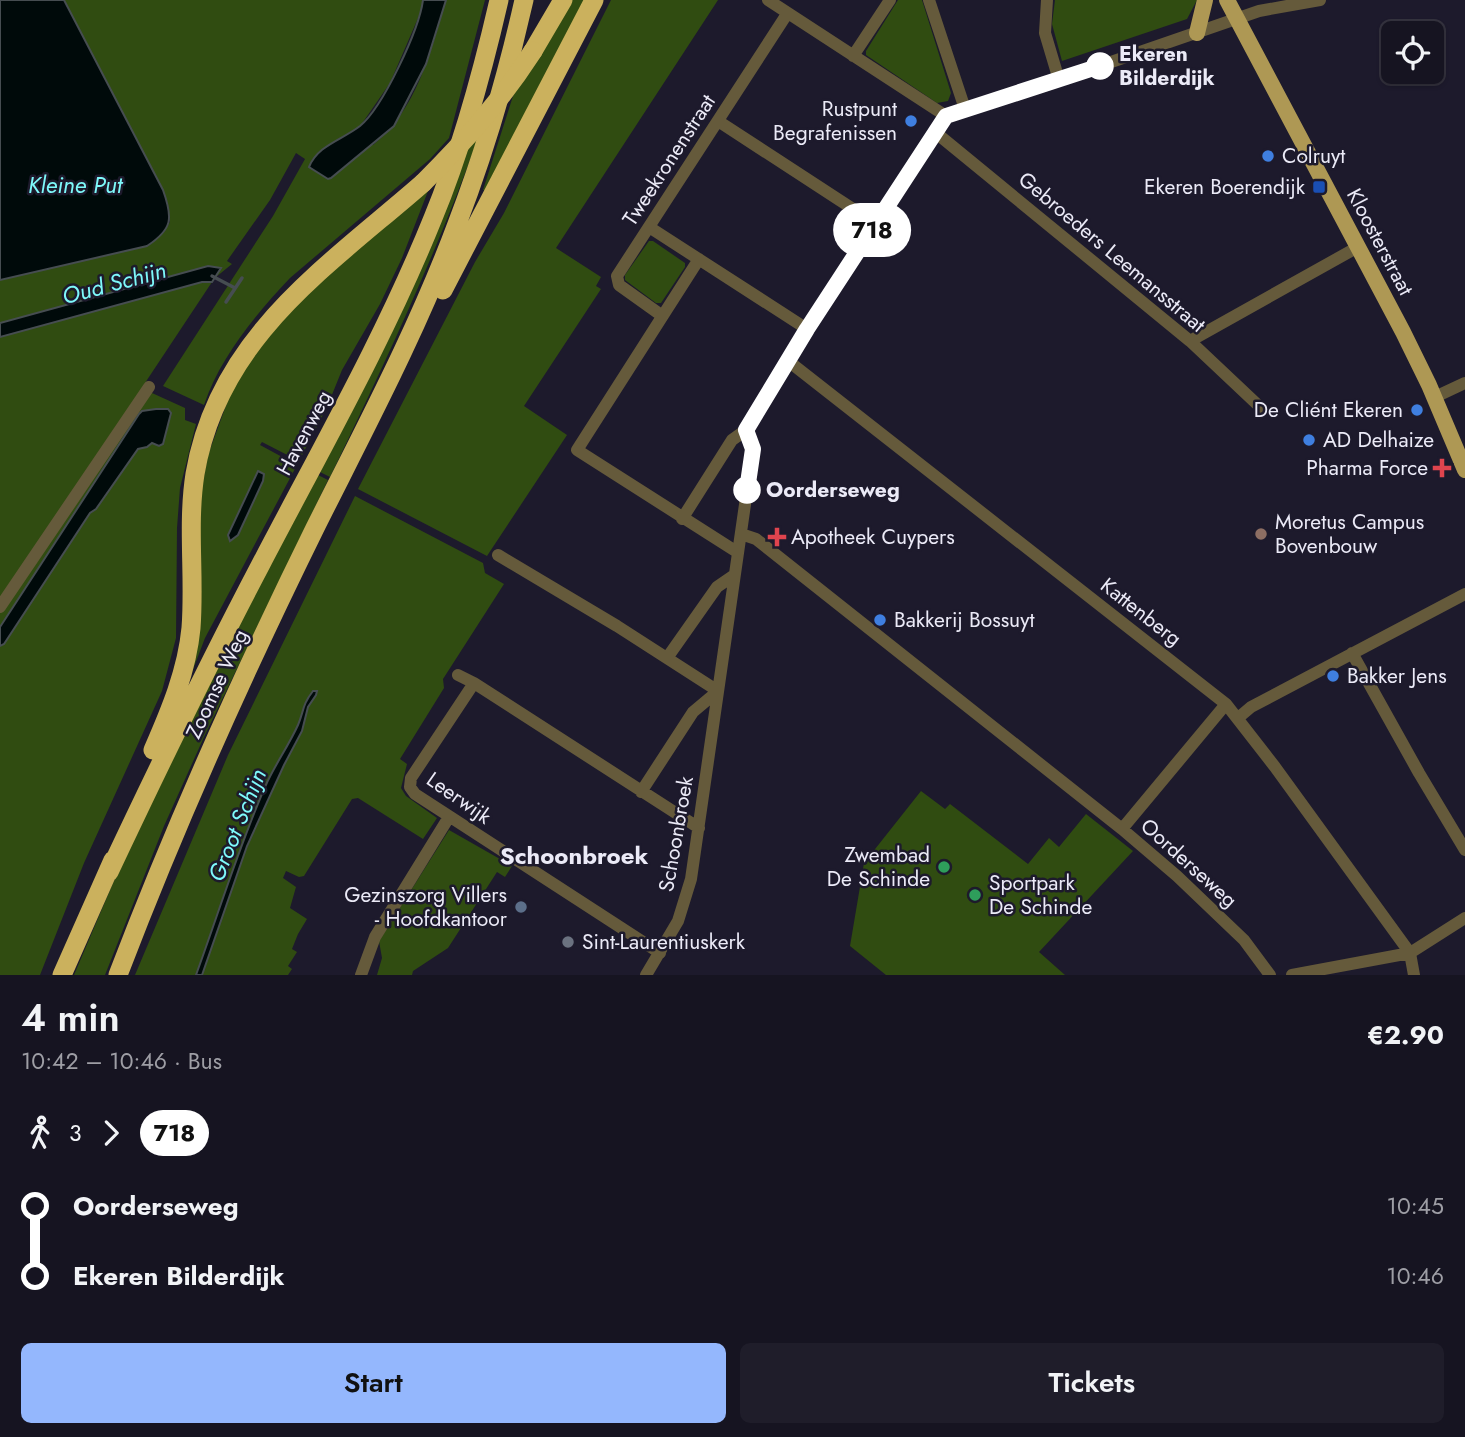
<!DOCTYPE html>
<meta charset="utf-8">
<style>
body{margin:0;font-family:Jost,sans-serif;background:#1f1d2a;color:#f1f3f6;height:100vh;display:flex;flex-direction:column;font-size:26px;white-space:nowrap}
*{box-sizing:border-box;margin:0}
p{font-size:23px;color:#9e9ea5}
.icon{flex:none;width:38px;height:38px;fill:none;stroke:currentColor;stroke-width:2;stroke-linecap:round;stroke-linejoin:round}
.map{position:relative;height:975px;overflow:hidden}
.side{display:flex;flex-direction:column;background:#161421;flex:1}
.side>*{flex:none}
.badge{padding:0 14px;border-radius:23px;font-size:24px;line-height:46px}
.controls{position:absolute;left:1381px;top:21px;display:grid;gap:14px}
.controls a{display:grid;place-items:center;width:63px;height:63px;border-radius:10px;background:#161421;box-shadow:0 2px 5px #0004,0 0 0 2px #35333f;font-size:35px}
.map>.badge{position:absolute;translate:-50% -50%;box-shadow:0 0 0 4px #fff}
.legs{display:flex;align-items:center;gap:10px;height:77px;padding:0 21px;font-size:23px}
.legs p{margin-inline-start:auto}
.head{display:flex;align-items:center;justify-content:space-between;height:119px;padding:0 21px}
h1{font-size:38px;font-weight:600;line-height:52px}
.action{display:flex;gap:14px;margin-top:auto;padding:14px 21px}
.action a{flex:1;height:80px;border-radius:10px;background:#94b7fd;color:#111;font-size:28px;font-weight:600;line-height:80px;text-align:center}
.action a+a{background:#1f1d2a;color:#f1f3f6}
ul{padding:0 21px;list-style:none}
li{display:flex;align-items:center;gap:24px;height:70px;font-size:26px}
li i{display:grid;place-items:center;width:10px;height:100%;margin:0 9px;background:currentColor}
li i::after{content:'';width:18px;height:18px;margin:-9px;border:5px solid;border-radius:50%;background:#161421}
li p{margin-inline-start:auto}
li:first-child i{background:linear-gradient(#0000 50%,currentColor 0)}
li:last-child i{background:linear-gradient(currentColor 50%,#0000 0)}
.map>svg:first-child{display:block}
.green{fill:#304c11}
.water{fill:#000a0a;stroke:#464d51;stroke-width:2}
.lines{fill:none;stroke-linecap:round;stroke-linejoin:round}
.stream{stroke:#464d51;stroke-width:3.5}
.minor{stroke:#655a3b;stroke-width:12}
.major{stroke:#ae9854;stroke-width:16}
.highway{stroke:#cbb15d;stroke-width:19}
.highway-bridge{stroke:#cbb15d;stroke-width:19}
.line-1-casing{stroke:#fff;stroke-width:16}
.line-1{stroke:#fff;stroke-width:10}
.stop-1-dot{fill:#fff;stroke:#fff;stroke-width:3.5}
.shop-dot{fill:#3f7fe0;stroke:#1d1a2c;stroke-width:2.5}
.transit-dot{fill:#1a4fb4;stroke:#1d1a2c;stroke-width:2.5}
.health-dot{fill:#e0444e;stroke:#1d1a2c;stroke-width:2.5}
.education-dot{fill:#8d6e63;stroke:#1d1a2c;stroke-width:2.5}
.leisure-dot{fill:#2e9e5b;stroke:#1d1a2c;stroke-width:2.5}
.service-dot{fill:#5c6f8a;stroke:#1d1a2c;stroke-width:2.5}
.worship-dot{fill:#6b7280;stroke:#1d1a2c;stroke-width:2.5}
.labels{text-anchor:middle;stroke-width:5;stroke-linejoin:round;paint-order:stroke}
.stop-label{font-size:21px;font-weight:bold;fill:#ebeaf7;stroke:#1d1a2c;text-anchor:start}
.poi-label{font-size:21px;fill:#ebeaf7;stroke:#1d1a2c;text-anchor:start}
.street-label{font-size:21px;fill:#ebeaf7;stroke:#1d1a2c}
.water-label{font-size:23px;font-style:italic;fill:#7ef9fb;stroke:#1d1a2c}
.quarter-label{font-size:24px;font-weight:bold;fill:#ebeaf7;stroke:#1d1a2c}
</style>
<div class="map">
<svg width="1465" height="975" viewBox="0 0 1465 975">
<rect width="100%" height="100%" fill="#1d1a2c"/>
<path class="green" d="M64 0H423L422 9 390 83 361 125 373 145C416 111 431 51 446 0H485L449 138 430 159 290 278C256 314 220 357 204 405L163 386 273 216 305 159 296 153 270 200 227 261 232 264 216 277 0 325V280L147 246 164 232 170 222 163 190Z
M568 0H588L486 191 483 190 513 96Z
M611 0H718L556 248 601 277 596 286 601 289 524 406 567 435 487 556 358 489 475 262 504 213Z
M898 0H922L951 93 948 101 937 103 866 55V51Z
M1055 0H1197L1187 19 1062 61 1052 24Z
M478 138C436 255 384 365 330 477L318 471 466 151Z
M430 186 402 258 380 304 342 370 327 407 299 461 262 442 260 445 297 465 205 638 189 680 199 501 208 455 232 389 281 315Z
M649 241H653L685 263V267L661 303H656L625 280V275Z
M202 282H212L143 386 152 393 185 408V420L196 424 180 488 177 528 176 638 162 691 84 863 40 975H0V337Z
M316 474 328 480 204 737 164 826 105 975H74L113 883 179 743Z
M355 496 483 563 485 573 504 584 443 679 444 688 400 759 407 764 401 788 406 796 437 818 423 839 358 798 352 799 304 876 299 877 286 871 283 878 296 887 290 908 307 919 298 934 292 949 297 952 288 966 292 969 288 975H135L228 755Z
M921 791 945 809 950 804 1028 864 1049 838 1059 847 1086 814 1133 851 1039 952 1065 975H886L850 946 864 863Z
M449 830 512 866 505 877 497 872 448 948 413 971 412 975H377L382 958 379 941Z"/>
<path class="water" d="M0 0H64L163 190C173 218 173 229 147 246L0 280Z
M423 0H446L426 64 394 126 331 178 328 179 309 167C318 145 342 140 360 126 383 107 419 30 423 0Z
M208 266 221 268 212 282H202L0 337V323Z
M156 409H168L171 413 163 444 159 446 152 443 147 447 138 449 96 509 90 513 4 644 0 646V627L139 414 142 411Z
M258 471 264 474 263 481 238 535 230 541 228 535Z
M313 691H317L316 695 308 707 302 731 284 765 247 846 202 975H196C219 912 238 849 265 787 274 766 288 747 298 725 304 711 302 705 313 691Z"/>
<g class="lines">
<path class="stream" d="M212 276 235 288
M226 302 242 278"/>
<path class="minor" d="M768 0 946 116
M929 0 965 109
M1047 0 1045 33 1059 80
M853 56 890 0
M946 116 1059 80 1259 11 1320 0
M718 121 876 224
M935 132 1190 341 1260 407
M649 227 807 329
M699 259 577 450 737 552
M661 315 619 285 617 276 787 14
M1190 341 1358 247
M787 360 1226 704 1275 767 1410 953 1414 975
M1435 397 1465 383
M682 519 732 440 746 430
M741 534 756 539 1122 829 1177 876 1244 940 1270 975
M498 555 617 626 718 691 693 712 641 792
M0 607 149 387
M1352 653 1419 773 1465 850
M667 658 717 587 733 576
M458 675 474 683 699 828
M474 683 411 778 410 787 415 794 660 953
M1238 718 1251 707 1465 594
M1122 829 1226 704
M361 975 375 937 449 817
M646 975 678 921 691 879 753 449 746 430 807 329 946 116
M1292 975 1410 953 1465 918"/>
<path class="major" d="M1227 0 1403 332 1429 385 1465 470
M1197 33 1205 0"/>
<path class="highway" d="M533 51 563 0
M443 290 594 0
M153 750C170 711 187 671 191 628 195 577 187 525 195 474 218 337 327 267 423 183
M109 872C158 768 208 665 261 564 321 449 385 337 433 218 462 148 482 74 499 0
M62 975 113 860
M118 975C176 823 243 674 315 528 365 428 418 329 457 224 485 151 507 76 524 0"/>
<path class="highway-bridge" d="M423 183C466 140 500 102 533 51"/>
</g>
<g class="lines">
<g class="line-1-casing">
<path id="line-1" d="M747 490 753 449 746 430 807 329 946 116 1100 66"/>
</g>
<use href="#line-1" class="line-1"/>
</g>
<g class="stop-1-dot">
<circle cx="1100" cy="66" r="12"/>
<circle cx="747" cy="490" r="12"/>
</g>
<g class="shop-dot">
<circle cx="911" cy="121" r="7"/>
<circle cx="1268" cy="156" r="7"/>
<circle cx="1417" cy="410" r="7"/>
<circle cx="1309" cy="440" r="7"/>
<circle cx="880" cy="620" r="7"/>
<circle cx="1333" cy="676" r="7"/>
</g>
<rect class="transit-dot" x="1312" y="180" width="14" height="14" rx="3.5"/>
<g class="health-dot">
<path d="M1438.5 457.5h7v7h7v7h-7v7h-7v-7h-7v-7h7z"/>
<path d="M773.5 526.5h7v7h7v7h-7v7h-7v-7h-7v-7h7z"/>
</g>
<circle class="education-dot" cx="1261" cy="534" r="7"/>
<g class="leisure-dot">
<circle cx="944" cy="867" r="7"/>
<circle cx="975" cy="895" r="7"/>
</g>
<circle class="service-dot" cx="521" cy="907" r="7"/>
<circle class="worship-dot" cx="568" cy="942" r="7"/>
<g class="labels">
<g class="stop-label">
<text x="1119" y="61">Ekeren<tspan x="1119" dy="24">Bilderdijk</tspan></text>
<text x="766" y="497">Oorderseweg</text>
</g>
<g class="poi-label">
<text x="897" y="116" text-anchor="end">Rustpunt<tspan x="897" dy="24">Begrafenissen</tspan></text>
<text x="1282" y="163">Colruyt</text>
<text x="1305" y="194" text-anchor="end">Ekeren Boerendijk</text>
<text x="1403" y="417" text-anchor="end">De Cliént Ekeren</text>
<text x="1323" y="447">AD Delhaize</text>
<text x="1428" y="475" text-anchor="end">Pharma Force</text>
<text x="1275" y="529">Moretus Campus<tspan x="1275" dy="24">Bovenbouw</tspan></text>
<text x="791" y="544">Apotheek Cuypers</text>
<text x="894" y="627">Bakkerij Bossuyt</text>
<text x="1347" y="683">Bakker Jens</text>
<text x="930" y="862" text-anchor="end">Zwembad<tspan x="930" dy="24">De Schinde</tspan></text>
<text x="989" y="890">Sportpark<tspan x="989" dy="24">De Schinde</tspan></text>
<text x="507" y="902" text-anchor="end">Gezinszorg Villers<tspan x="507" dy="24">- Hoofdkantoor</tspan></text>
<text x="582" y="949">Sint-Laurentiuskerk</text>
</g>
<g class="street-label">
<text transform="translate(669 160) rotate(-57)" y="7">Tweekronenstraat</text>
<text transform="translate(1380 242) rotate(62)" y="7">Kloosterstraat</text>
<text transform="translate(1112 252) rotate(40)" y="7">Gebroeders Leemansstraat</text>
<text transform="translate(304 433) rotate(-62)" y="7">Havenweg</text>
<text transform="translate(1141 612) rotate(38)" y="7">Kattenberg</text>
<text transform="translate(217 684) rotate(-65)" y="7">Zoomse Weg</text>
<text transform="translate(459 798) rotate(35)" y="7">Leerwijk</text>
<text transform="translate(676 834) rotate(-80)" y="7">Schoonbroek</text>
<text transform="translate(1189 863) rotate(42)" y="7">Oorderseweg</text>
</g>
<g class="water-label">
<text x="75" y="193">Kleine Put</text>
<text transform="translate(114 283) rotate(-15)" y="8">Oud Schijn</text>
<text transform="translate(237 825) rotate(-68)" y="8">Groot Schijn</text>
</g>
<g class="quarter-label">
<text x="574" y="864">Schoonbroek</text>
</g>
</g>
</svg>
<div class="controls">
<a><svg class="icon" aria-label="locate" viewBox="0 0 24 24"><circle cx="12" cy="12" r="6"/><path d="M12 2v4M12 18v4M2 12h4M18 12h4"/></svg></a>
</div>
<b class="badge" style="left:872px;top:230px;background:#fff;color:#111">718</b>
</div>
<section class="side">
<div class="head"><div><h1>4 min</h1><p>10:42 – 10:46 · Bus</p></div><b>€2.90</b></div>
<div class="legs"><svg class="icon" aria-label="walk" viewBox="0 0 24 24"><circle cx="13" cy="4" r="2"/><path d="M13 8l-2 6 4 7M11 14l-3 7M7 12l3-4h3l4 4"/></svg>3<svg class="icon" aria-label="forward" viewBox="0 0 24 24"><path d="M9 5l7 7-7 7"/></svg><b class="badge" style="background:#fff;color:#111">718</b></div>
<ul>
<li><i style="color:#fff"></i><b>Oorderseweg</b><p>10:45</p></li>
<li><i style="color:#fff"></i><b>Ekeren Bilderdijk</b><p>10:46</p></li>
</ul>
<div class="action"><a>Start</a><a>Tickets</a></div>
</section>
